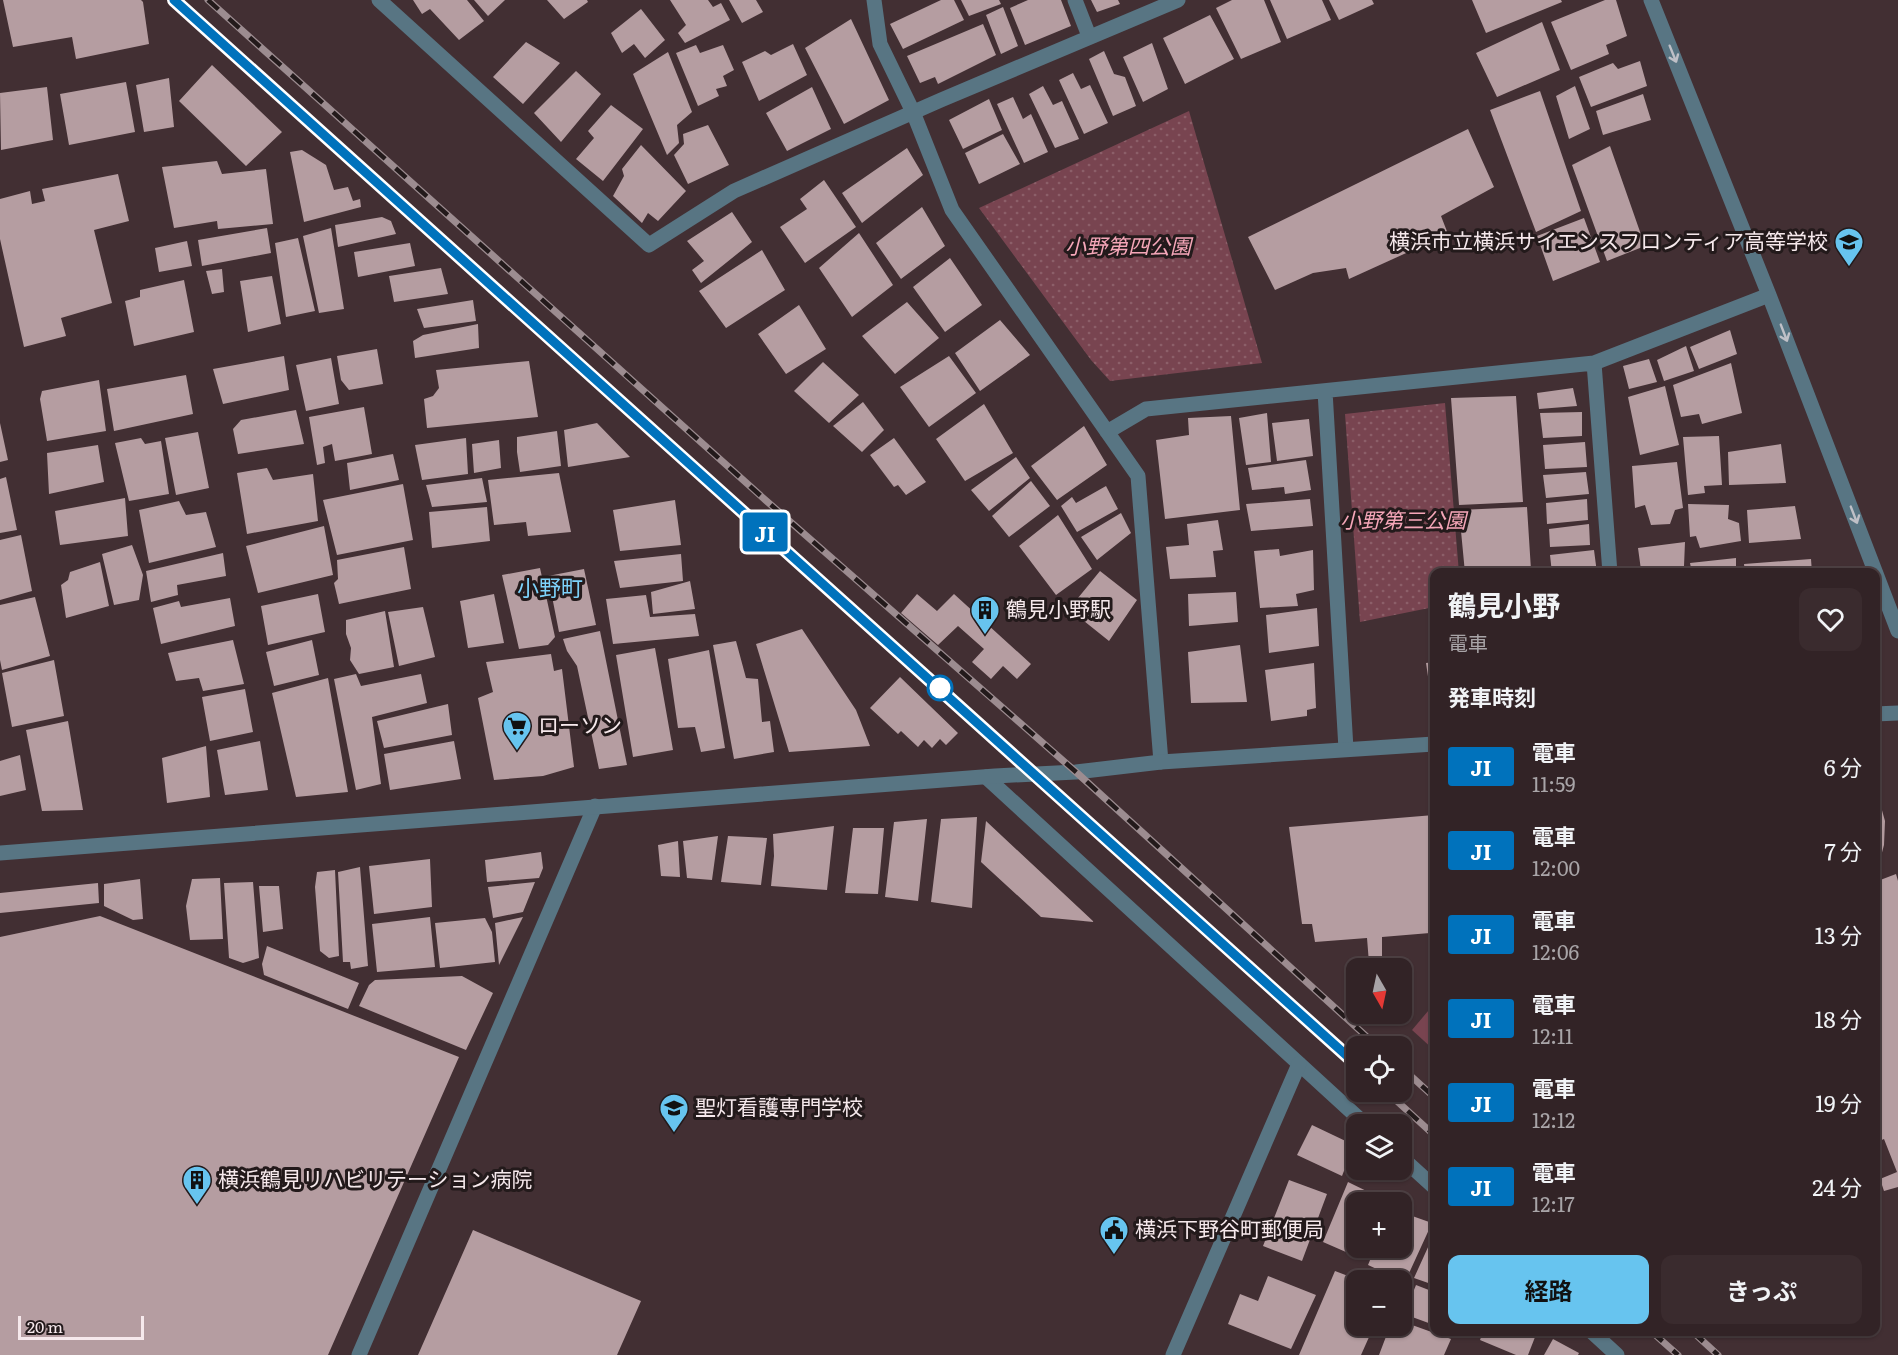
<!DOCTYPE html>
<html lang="ja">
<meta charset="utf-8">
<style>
body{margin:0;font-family:Literata,"Noto Sans JP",serif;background:#3a2b2e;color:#f1f3f6;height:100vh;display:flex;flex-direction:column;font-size:22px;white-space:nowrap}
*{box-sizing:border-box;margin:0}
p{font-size:20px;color:#a8a4a7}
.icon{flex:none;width:33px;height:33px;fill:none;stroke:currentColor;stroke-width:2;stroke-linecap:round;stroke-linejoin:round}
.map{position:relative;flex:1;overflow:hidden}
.drawer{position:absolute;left:1430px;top:568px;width:450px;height:768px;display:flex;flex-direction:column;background:#322326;border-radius:12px;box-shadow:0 2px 4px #0004,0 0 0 2px #4d4043}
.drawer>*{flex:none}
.badge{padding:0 12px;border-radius:4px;font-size:21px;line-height:39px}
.needle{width:39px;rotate:171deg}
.tools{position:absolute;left:1346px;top:958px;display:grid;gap:12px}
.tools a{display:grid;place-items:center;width:66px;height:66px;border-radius:12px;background:#322326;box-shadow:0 2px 4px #0004,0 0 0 2px #4d4043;font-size:30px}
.scale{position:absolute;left:18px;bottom:15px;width:126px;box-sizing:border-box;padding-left:6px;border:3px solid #f6e9ec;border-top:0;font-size:16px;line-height:21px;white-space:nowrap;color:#f6e9ec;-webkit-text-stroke:4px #231a1b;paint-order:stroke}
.map>.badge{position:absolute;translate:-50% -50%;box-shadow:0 0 0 3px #fff}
h2{padding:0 18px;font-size:22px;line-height:54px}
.round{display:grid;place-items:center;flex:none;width:63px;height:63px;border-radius:12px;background:#3a2b2e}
.summary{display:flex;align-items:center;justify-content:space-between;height:102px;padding:0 18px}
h1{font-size:28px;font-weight:700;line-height:45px}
.cta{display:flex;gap:12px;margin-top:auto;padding:12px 18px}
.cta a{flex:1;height:69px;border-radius:12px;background:#67c4ef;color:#111;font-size:24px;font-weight:700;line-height:69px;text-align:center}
.cta a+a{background:#3a2b2e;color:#f1f3f6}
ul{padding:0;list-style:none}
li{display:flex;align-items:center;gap:18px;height:84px;padding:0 18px}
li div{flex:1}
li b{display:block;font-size:22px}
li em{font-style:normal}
li .badge{min-width:66px;font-weight:700;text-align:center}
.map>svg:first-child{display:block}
.park{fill:url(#park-dots)}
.pitch{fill:#784450}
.building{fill:#b59da1}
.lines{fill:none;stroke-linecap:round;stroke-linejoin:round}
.minor{stroke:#587583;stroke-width:15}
.tertiary{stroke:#587583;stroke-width:15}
.rail-casing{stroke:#9c8c90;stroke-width:7}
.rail{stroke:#231a1b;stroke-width:4.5;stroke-dasharray:14;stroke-linecap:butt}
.oneway{stroke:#bfc0c7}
.line-casing{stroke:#fff;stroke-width:14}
.line{stroke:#0072bc;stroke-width:9}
.stop-dot{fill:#fff;stroke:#0072bc;stroke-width:3}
.labels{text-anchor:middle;stroke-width:6;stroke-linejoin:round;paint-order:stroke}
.poi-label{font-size:21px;fill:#f6e9ec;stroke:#231a1b;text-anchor:start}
.park-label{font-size:21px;font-style:italic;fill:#f5a6b8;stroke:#231a1b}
.neighbourhood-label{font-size:22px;fill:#7dd2fa;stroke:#231a1b}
</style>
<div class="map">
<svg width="1898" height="1355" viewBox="0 0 1898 1355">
<defs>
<pattern id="park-dots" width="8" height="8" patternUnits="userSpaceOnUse" patternTransform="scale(1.5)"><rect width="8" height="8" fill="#784450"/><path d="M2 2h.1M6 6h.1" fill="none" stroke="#8c5f69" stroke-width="1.8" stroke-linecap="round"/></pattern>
</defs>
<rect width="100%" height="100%" fill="#422f33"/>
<path class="park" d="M1189 111 1262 363 1110 381 1091 360 979 208Z
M1445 403 1459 573H1434L1429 608 1360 622 1345 414Z"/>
<path class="pitch" d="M1434 1004V1050L1412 1030Z"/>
<path class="building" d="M3 0H141L143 2 149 44 76 59 72 37 13 47Z
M413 0H467L484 21 459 40 430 9 422 14Z
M474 0H505L488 16Z
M547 0H587L588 2 564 19Z
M670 0H708L713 7 721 3 730 20 685 43 678 33 686 25Z
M729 0H756L763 12 742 23Z
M941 0H954L964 20 903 49 890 24Z
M961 0H999L1001 4 969 16Z
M1028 0H1061L1071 26 1025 45 1010 8Z
M1091 0H1118L1120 4 1097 12Z
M1232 0H1264L1281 42 1241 59 1216 8Z
M1270 0H1322L1331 20 1287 39Z
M1329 0H1372L1374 4 1339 20Z
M1472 0H1561L1562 2 1486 33Z
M1605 0H1616L1627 36 1606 45 1609 54 1571 70 1551 22Z
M1003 7 1018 46 1001 54 986 15Z
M641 9 665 40 645 58 634 44 622 53 611 33Z
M1210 15 1234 59 1185 84 1163 38Z
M851 19 889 100 844 124 805 48Z
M1542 22 1560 70 1497 97 1476 53Z
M983 24 996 55 938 84 935 77 920 83 907 56Z
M526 42 560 63 523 104 493 77Z
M1152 43 1168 89 1143 102 1123 57Z
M793 44 807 75 759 101 742 62 765 51 771 55Z
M696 45 700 53 723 45 734 70 723 76 727 86 716 89 719 96 698 106 676 53Z
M1104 51 1114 74 1125 77 1136 106 1113 116 1089 59Z
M668 52 692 112 677 125 679 143 667 155 633 74Z
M1640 61 1647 86 1591 107 1579 77 1613 63 1618 69Z
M212 65 282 132 246 166 179 101Z
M576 71 601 94 561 142 534 113Z
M1073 73 1081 89 1090 85 1108 123 1084 134 1059 80Z
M169 78 174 127 144 132 136 85Z
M126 82 135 132 69 145 60 94Z
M1043 86 1053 105 1062 101 1079 139 1055 148 1029 94Z
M1575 86 1590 129 1569 139 1556 96Z
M47 87 53 140 1 150 0 93Z
M812 87 831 129 787 151 766 113Z
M1540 91 1581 211 1536 232 1490 110Z
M1643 94 1651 120 1603 135 1596 111Z
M1013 97 1023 119 1031 114 1048 152 1024 163 997 104Z
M989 99 1002 130 963 149 949 120Z
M611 105 643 129 603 181 576 159 594 138 588 131Z
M708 125 729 165 688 184 674 155 684 144 683 134Z
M1468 129 1494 187 1441 216 1448 234 1349 279 1346 268 1313 273 1275 290 1248 237Z
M1003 134 1020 164 979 184 965 153Z
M641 145 686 191 658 221 648 213 642 223 613 196 624 176 622 169Z
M1610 146 1645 246 1607 261 1572 165Z
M907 148 923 175 862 223 842 193Z
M302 150 326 165 334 190 348 187 353 201 360 199 361 207 304 222 290 152Z
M217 161 222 174 266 169 273 224 218 229 217 221 174 228 162 167Z
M118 174 129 221 94 230 112 303 61 318 66 336 24 347 0 239V199L30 191 32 204 45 201 42 189Z
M824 180 856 227 805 263 780 227 807 209 800 199Z
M922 207 945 246 901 279 876 243Z
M732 212 752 242 701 283 692 270 704 261 687 241Z
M382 217 391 221 396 234 338 247 335 225Z
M1584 218 1600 262 1553 281 1537 236Z
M267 228 271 253 202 266 198 240Z
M331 228 344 309 319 313 303 236Z
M859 233 893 285 852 317 819 268Z
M298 238 315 311 286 317 275 243Z
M187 241 192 266 159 272 155 248Z
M410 243 415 266 358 277 354 252Z
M762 250 785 290 726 328 699 291Z
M950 258 982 305 945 332 913 287Z
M441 268 448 294 394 302 389 276Z
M222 269 224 292 212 294 206 271Z
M272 276 281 324 248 332 240 281Z
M184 280 194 332 134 346 125 301 140 297V290Z
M473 300 476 321 424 328 417 309Z
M907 302 939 338 895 374 862 336Z
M799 305 826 349 786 374 758 334Z
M1000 320 1030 355 980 391 955 353Z
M478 324 479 348 415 358 413 341 423 335Z
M1730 330 1737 354 1699 369 1690 347Z
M1686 346 1694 371 1664 381 1657 360Z
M377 349 383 384 349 390 341 380 337 356Z
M284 356 289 390 223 404 213 369Z
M949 356 976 393 929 427 900 387Z
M331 358 339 404 306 411 296 365Z
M1649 359 1657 382 1629 389 1623 366Z
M529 361 538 417 427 428 424 399 433 396 439 388 436 370Z
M823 362 859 395 829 423 794 391Z
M1731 363 1742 413 1702 424 1699 414 1681 417 1673 385Z
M186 375 193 414 114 431 107 389Z
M99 380 106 431 47 441 40 399 42 391Z
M1665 386 1679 445 1640 455 1628 397Z
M1573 388 1577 406 1539 409 1537 393Z
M1516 396 1523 502 1459 505 1451 398Z
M863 402 884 430 862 452 833 426Z
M984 404 1013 453 965 481 936 439Z
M364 407 372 454 335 461 332 444 323 447 325 463 317 465 309 417Z
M296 410 304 444 238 454 233 429 241 420Z
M1582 412V436L1543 438 1540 413Z
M1267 413 1271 462 1246 465 1239 418Z
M1231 416 1240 510 1165 519 1156 440 1189 435 1188 418Z
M1309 419 1313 456 1277 461 1272 423Z
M0 423 8 460 0 462Z
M597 423 630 457 568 467 564 430Z
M1084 426 1107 465 1057 500 1031 466Z
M557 431 561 466 520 472 517 452V437Z
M198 432 209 488 176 495 165 438Z
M1719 436 1722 485 1704 486 1705 493 1688 495 1683 437Z
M141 438 145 444 161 441 169 494 129 501 115 443Z
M466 438 468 474 422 480 415 445Z
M894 438 926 482 906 495 898 485 894 487 870 455Z
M499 440 501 468 474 473 472 444Z
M1585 442 1587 467 1545 469 1543 445Z
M1781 444 1786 483 1729 485 1728 452Z
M98 445 104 482 49 494 47 453Z
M393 454 399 480 350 490 347 463Z
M1016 457 1030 478 989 511 971 490Z
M1306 460 1311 490 1285 494 1284 487 1252 490 1248 468Z
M1677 462 1683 508 1675 510 1670 524 1651 525 1645 505 1635 508 1632 466Z
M267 468 273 480 313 474 318 521 247 534 237 473Z
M1586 472 1589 494 1546 498 1543 475Z
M559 473 571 532 528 536 526 522 494 525 488 480Z
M6 477 17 530 0 533V479Z
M482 478 487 502 432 507 426 485Z
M1031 481 1050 506 1009 537 992 516Z
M403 484 413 540 337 555 323 500Z
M1106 486 1118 509 1077 532 1061 506 1072 497 1076 503Z
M125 498 128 536 60 545 55 511Z
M1310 499 1313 526 1251 531 1246 504Z
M1587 499 1588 520 1547 524 1546 503Z
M675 500 681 545 620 551 613 510Z
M179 501 186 515 206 512 216 547 149 563 139 510Z
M1688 504 1729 505 1728 519 1739 523 1741 541 1700 548 1696 536 1690 537Z
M1795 506 1801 539 1749 543 1747 510Z
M487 507 490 541 432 548 429 512Z
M1527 507 1531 570 1465 573 1459 510Z
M1121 513 1131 533 1097 560 1081 537Z
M1058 515 1092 569 1056 595 1019 546Z
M1218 520 1223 550 1213 551 1216 577 1170 579 1166 547 1189 545 1187 524Z
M1589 524 1590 545 1550 547 1549 529Z
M324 526 333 575 258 593 246 546Z
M21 535 32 591 0 600V540Z
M1685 542 1684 566 1641 570 1638 548Z
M132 545 143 575 139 600 114 605 102 554Z
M404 547 411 589 339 604 334 583 338 579 337 560Z
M1279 549 1280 556 1313 550 1314 590 1296 594 1298 606 1260 608 1254 551Z
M1594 550 1597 573H1552L1550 555Z
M223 553 226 576 177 585 178 595 151 602 146 571Z
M681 554 683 581 620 588 614 561Z
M1736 558V573H1692L1690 563Z
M1811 559 1812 573H1745L1744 564Z
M100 562 109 606 66 618 61 585 68 580 70 572Z
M540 568 555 637 548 645 519 649 502 575Z
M584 569 596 625 559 632 548 576Z
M1100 571 1137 600 1109 641 1069 609Z
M690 581 695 609 653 614 651 592Z
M1236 592 1238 622 1189 626 1188 594Z
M318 594 325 632 268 645 261 606Z
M494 594 504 643 468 648 460 601Z
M917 594 937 611 954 594 1031 664 1017 679 1003 666 991 679 972 662 984 649 958 626 938 645 901 613Z
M646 595 650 617 695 614 699 636 613 644 606 599Z
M35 597 50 656 2 670 0 660V605Z
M230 598 235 626 161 644 153 608 179 601 181 607Z
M423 607 435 657 399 666 388 612Z
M1317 608 1319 646 1269 653 1266 615Z
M385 611 394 667 359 674 350 660 351 648 346 634V620Z
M802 629 856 710 870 746 789 752 756 644Z
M600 631 627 765 599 769 577 666 567 651 563 639Z
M233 640 244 684 203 691 199 678 176 681 168 653Z
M312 640 319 675 274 686 266 652Z
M736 641 746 678 758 679 762 722 770 721 774 752 734 759 713 645Z
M1240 645 1247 702 1191 703 1188 652Z
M655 648 673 750 633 757 616 655Z
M709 650 725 748 701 752 695 727 678 728 668 659Z
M551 654 554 671 562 669 574 767 543 776 494 780 478 698 493 692 486 662Z
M54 660 64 716 12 727 2 673Z
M1434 662V710H1433L1426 663Z
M1314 663 1316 708 1307 710V716L1271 721 1265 670Z
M356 674 361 686 421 674 427 703 372 717 381 784 356 790 334 679Z
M900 677 958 733 946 745 940 739 932 748 924 740 918 747 901 731 898 734 870 708Z
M328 678 348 792 296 797 272 693Z
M245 689 253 732 210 741 202 697Z
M448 704 452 735 384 748 377 721Z
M68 721 83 810 42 811 26 730Z
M260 741 268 790 225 795 217 750Z
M454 741 461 779 390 790 384 754Z
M206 746 210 797 167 803 162 758Z
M20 755 26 790 0 796V761Z
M1876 789 1885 821 1884 845 1876 875Z
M1434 815V951L1430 933 1382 937V961L1369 963 1367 938 1315 942 1312 924H1302L1289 827Z
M977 817 972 908 931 902 941 819Z
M927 819 918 901 885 897 894 822Z
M986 821 1094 922 1041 917 981 862Z
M834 826 827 890 771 886 774 856 773 834Z
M853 828H884L878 894 845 893Z
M718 836 712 880 687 878 683 841Z
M728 836 767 838 761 885 721 882Z
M678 841 680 877 661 876 658 845Z
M541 852 543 868 539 878 487 882 485 860Z
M430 859 432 907 374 914 369 866Z
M360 867 368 966 351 969 350 962H343L338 872Z
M335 870 339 956 329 958 320 951 315 887 317 872Z
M1896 874 1898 881V1187L1884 1191 1880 1179 1897 1172 1884 1139 1875 1143V1127L1880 1125 1875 1109V1092L1880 1090 1875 1079V882Z
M220 878 223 939 190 940 186 906 192 879Z
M140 879 143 919 133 920 104 906V884Z
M253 882 259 958 243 963 229 958 224 883Z
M535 882 523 912 493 918 488 887Z
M98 883 99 903 0 913V893Z
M259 886H279L283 929 263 932Z
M100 916 459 1057 328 1355H0V937Z
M430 917 435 967 377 972 372 924Z
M523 917 499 965 495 923Z
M485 918 492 932 495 962 440 968 435 923Z
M267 946 359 983 348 1009 264 975 262 964Z
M462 976 493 993 466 1050 359 1006 369 985 375 980Z
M1312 1125 1354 1145 1342 1176 1297 1155Z
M1289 1180 1327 1194 1302 1261 1263 1246Z
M1348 1182 1387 1201 1386 1203H1356V1248H1367L1362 1259 1323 1242Z
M1401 1212 1432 1223 1405 1282 1368 1265 1375 1248H1401Z
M473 1230 641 1301 617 1355H418Z
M1434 1234V1285L1414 1278Z
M1335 1271 1356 1279V1326H1374L1361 1355H1299Z
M1268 1276 1316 1295 1291 1349 1228 1324 1240 1294 1258 1301Z
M1416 1285 1434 1292V1325L1404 1314Z
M1401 1321 1451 1339 1444 1355H1379L1390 1326H1401Z
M1483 1332H1537L1528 1355H1516L1480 1340Z
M1553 1339 1579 1353 1578 1355H1544Z"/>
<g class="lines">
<path class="minor" d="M379 0 649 245 734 191 941 100 1178 0
M874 0 880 44 913 112 952 210 1138 476 1161 762
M1075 0 1089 36
M1651 0 1769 295 1898 631
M1594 363 1610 573
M1325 391 1346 749
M1107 432 1146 409 1594 363 1769 295
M986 777 1366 1125
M1401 1157 1434 1187
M1592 1332 1617 1355
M359 1355 595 806"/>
<path class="tertiary" d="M1875 714 1898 713
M0 853 995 776 1076 772 1161 762 1434 744
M1173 1355 1299 1064"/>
<g class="rail-casing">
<path id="rail" d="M174 0 1356 1064
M208 0 762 497 1076 772 1378 1047
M1401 1067 1434 1097
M1387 1092 1434 1135
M1652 1332 1678 1355
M1693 1332 1718 1355"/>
</g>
<use href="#rail" class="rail"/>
</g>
<defs><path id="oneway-shaft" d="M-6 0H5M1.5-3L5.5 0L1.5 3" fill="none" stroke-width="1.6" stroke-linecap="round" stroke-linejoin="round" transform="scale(1.5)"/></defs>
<g class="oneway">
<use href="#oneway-shaft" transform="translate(1673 54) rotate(68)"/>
<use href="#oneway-shaft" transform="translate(1784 333) rotate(69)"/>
<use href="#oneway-shaft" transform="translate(1854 515) rotate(69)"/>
</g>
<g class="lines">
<g class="line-casing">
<path id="line" d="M174 0 1356 1064"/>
</g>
<use href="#line" class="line"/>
</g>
<defs>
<g id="school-pin" transform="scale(1.5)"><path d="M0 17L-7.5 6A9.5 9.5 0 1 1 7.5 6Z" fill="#67c4ef" stroke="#231a1b"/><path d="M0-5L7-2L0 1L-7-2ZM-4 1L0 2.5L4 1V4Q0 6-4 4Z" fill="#111"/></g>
<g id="building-pin" transform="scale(1.5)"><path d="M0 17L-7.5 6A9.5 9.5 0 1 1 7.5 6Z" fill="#67c4ef" stroke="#231a1b"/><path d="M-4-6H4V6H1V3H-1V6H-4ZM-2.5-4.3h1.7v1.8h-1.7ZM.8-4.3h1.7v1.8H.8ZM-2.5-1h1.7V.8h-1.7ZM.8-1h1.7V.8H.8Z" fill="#111"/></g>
<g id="supermarket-pin" transform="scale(1.5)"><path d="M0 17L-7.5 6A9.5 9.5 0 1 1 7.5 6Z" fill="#67c4ef" stroke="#231a1b"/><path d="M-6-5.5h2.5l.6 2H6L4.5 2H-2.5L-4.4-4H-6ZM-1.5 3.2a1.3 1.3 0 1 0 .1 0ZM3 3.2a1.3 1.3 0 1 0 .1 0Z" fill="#111"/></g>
<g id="university-pin" transform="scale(1.5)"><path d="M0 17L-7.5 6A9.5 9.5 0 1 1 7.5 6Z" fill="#67c4ef" stroke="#231a1b"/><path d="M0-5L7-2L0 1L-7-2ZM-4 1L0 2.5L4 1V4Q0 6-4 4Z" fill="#111"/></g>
<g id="civic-pin" transform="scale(1.5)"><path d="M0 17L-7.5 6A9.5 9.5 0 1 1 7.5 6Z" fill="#67c4ef" stroke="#231a1b"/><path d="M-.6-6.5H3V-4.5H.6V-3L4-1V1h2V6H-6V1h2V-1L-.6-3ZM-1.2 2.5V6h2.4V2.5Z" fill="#111"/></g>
</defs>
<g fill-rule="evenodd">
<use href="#school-pin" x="1849" y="242"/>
<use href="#building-pin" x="985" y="610"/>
<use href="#supermarket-pin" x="517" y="726"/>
<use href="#university-pin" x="674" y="1108"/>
<use href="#building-pin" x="197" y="1180"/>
<use href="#civic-pin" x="1114" y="1230"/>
</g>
<circle class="stop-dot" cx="940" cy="688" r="12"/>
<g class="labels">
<g class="poi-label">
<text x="1828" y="249" text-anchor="end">横浜市立横浜サイエンスフロンティア高等学校</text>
<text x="1006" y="617">鶴見小野駅</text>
<text x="538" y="733">ローソン</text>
<text x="695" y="1115">聖灯看護専門学校</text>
<text x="218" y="1187">横浜鶴見リハビリテーション病院</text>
<text x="1135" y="1237">横浜下野谷町郵便局</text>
</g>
<g class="park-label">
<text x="1128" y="254">小野第四公園</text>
<text x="1403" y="528">小野第三公園</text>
</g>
<g class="neighbourhood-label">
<text x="550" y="596">小野町</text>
</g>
</g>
</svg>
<div class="tools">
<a><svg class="needle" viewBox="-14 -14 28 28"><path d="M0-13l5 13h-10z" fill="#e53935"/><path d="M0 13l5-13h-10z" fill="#a8a4a7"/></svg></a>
<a><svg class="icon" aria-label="locate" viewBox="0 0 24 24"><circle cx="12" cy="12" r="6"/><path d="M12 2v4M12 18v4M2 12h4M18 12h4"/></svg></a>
<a><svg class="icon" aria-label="layers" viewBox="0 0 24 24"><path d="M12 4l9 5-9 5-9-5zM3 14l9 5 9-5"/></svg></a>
<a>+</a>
<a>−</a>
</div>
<div class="scale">20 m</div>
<b class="badge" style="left:765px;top:532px;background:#0072bc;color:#fff">JI</b>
<section class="drawer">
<div class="summary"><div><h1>鶴見小野</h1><p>電車</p></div><a class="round"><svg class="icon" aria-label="heart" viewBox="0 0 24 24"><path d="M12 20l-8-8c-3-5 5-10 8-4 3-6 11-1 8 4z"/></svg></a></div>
<h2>発車時刻</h2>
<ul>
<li><span class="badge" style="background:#0072bc;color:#fff">JI</span><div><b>電車</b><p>11:59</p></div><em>6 分</em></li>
<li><span class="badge" style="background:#0072bc;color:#fff">JI</span><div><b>電車</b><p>12:00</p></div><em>7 分</em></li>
<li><span class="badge" style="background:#0072bc;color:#fff">JI</span><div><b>電車</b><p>12:06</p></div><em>13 分</em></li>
<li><span class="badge" style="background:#0072bc;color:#fff">JI</span><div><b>電車</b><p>12:11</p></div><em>18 分</em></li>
<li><span class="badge" style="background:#0072bc;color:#fff">JI</span><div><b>電車</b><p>12:12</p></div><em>19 分</em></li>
<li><span class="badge" style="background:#0072bc;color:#fff">JI</span><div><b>電車</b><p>12:17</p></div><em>24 分</em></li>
</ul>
<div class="cta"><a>経路</a><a>きっぷ</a></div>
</section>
</div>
